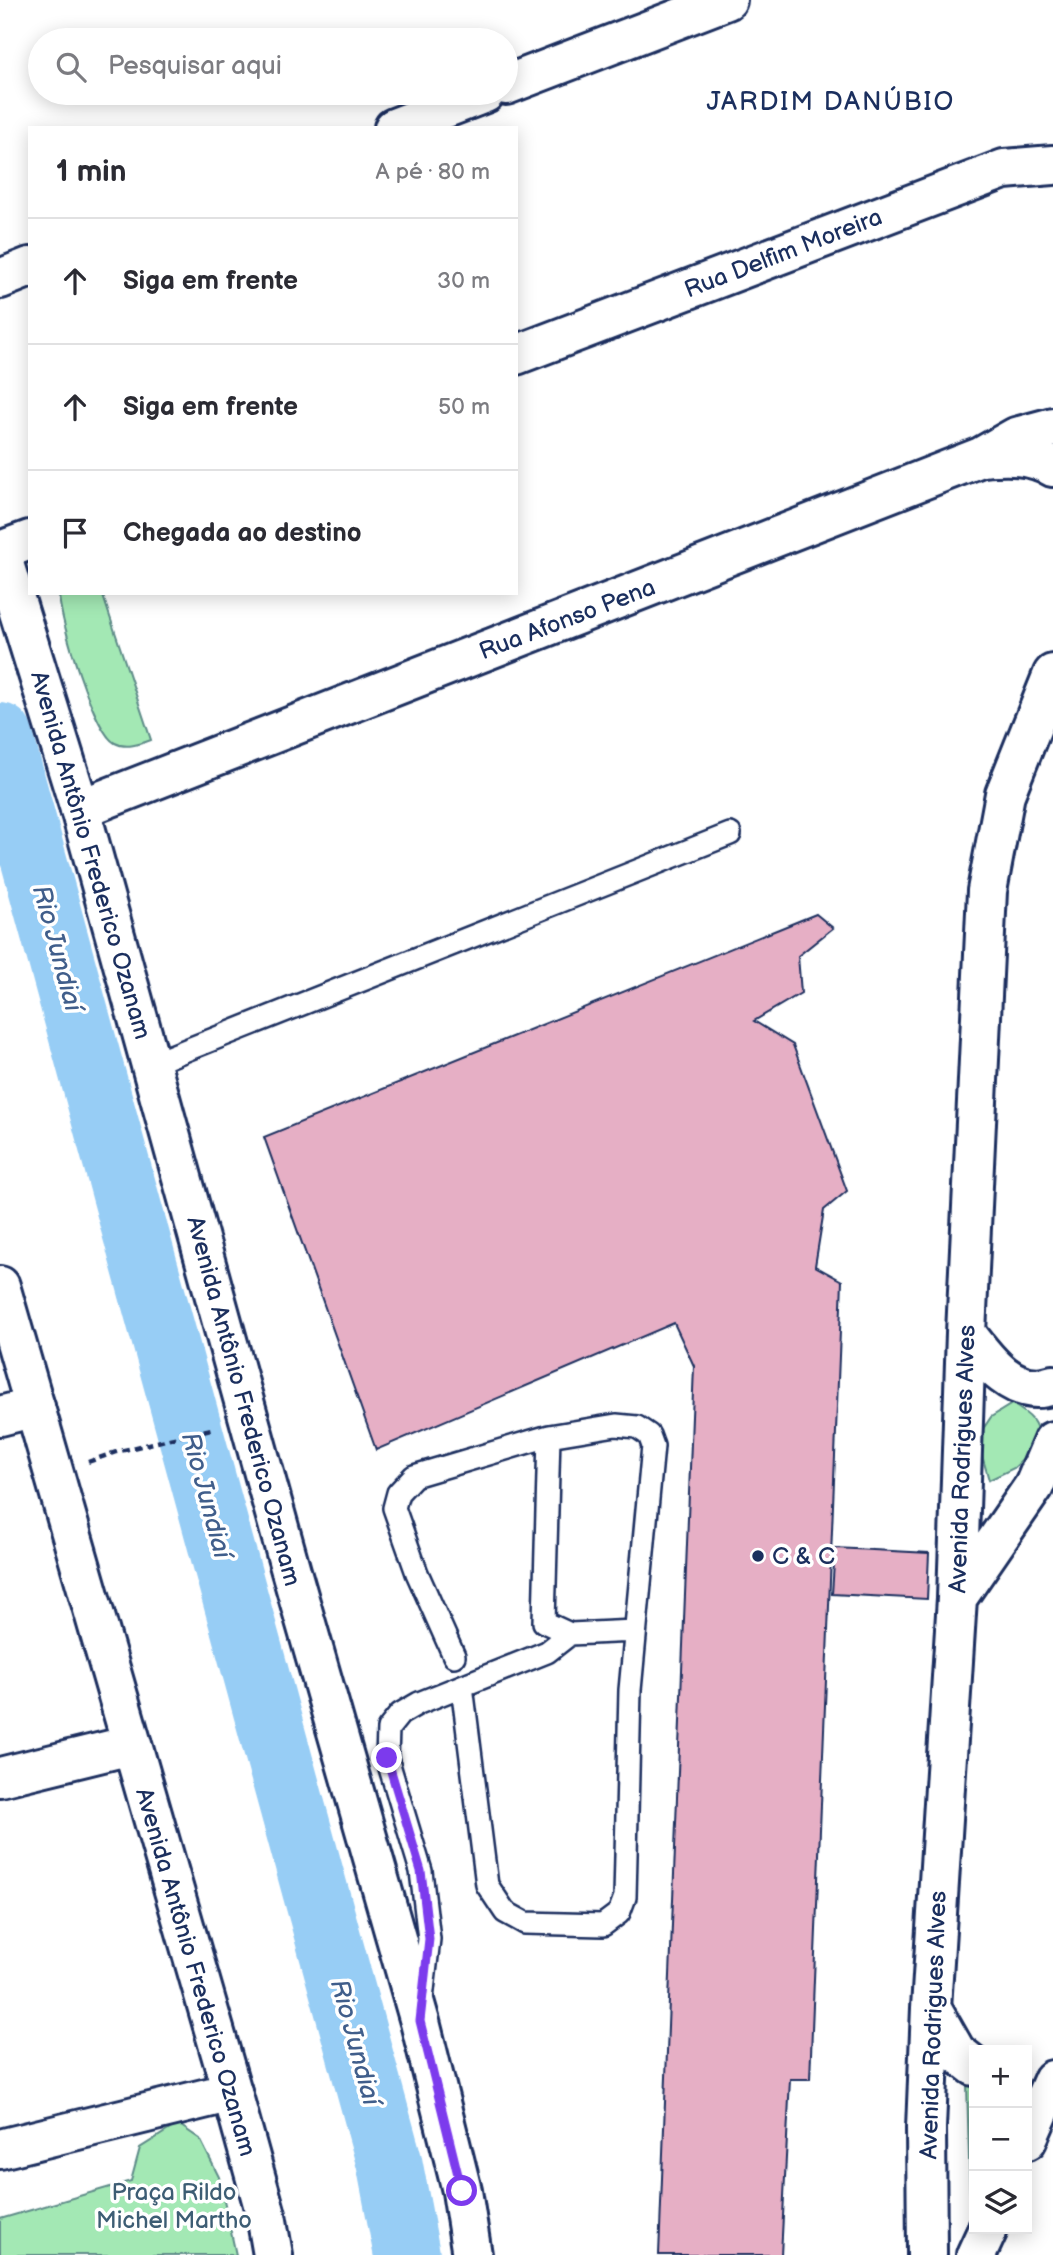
<!DOCTYPE html>
<html lang="pt">
<head>
<meta charset="utf-8">
<style>
  body { margin:0; font-family:"Balsamiq Sans",sans-serif; background:#f7f7f7; color:#2b2b33 }
  .controls { position:absolute; right:21px; bottom:21px; display:grid; overflow:hidden; border-radius:0px; box-shadow:0 4px 18px #0003 }
  .controls button { width:63px; height:63px; display:grid; place-items:center; padding:0; border:0; border-bottom:2px solid #e1e1e2; background:#fff; color:#2b2b33; font:35px sans-serif }
  .stop { position:absolute; width:21px; height:21px; margin:-16px; border:5px solid #7c3aed; border-radius:50%; background:#fff }
  .stop.end { background:#7c3aed; border-color:#fff; box-shadow:0 2px 7px #0008 }
  .list { margin:0; padding:0; list-style:none }
  h2 { display:flex; justify-content:space-between; align-items:center; height:91px; margin:0; padding:0 28px; font-size:30px }
  h2 small { font-size:23px; font-weight:400; color:#7c7c81 }
  .list li { display:grid; grid-template-columns:46px 1fr auto; gap:21px; align-items:center; box-sizing:border-box; height:126px; padding:0 28px; border-top:2px solid #e1e1e2 }
  .list b { display:block; font-size:26px; white-space:nowrap }
  .list em { font-size:23px; font-style:normal; color:#7c7c81 }
  .icon { flex:none; width:38px; height:38px; fill:none; stroke:currentColor; stroke-width:2; stroke-linecap:round; stroke-linejoin:round }
  .map { position:relative; flex:none; width:1053px; height:2255px; overflow:hidden }
  .search { position:absolute; background:#fff; box-shadow:0 4px 18px #0003; left:28px; top:28px; width:490px; height:77px; display:flex; align-items:center; gap:18px; box-sizing:border-box; padding:0 24px; border-radius:38px; color:#7c7c81; font-size:26px }
  .panel { position:absolute; background:#fff; box-shadow:0 4px 18px #0003; left:28px; top:126px; width:490px; height:469px; border-radius:0px }
  .map>svg:first-child { display:block }
  .green { fill:#a3e8b4; stroke:#5f8c89; stroke-width:2 }
  .lines { fill:none; stroke-linecap:round; stroke-linejoin:round }
  .river { stroke:#97cdf5; stroke-width:66 }
  .building { fill:#e6afc5; stroke:#1b2f5e; stroke-width:2 }
  .lane-casing { stroke:#1b2f5e; stroke-width:26 }
  .street-casing { stroke:#1b2f5e; stroke-width:44 }
  .primary-casing { stroke:#1b2f5e; stroke-width:44 }
  .path { stroke:#1b2f5e; stroke-width:4.5; stroke-dasharray:7 5; stroke-linecap:butt }
  .lane { stroke:#fff; stroke-width:21 }
  .street { stroke:#fff; stroke-width:38 }
  .primary { stroke:#fff; stroke-width:38 }
  .route { stroke:#7c3aed; stroke-width:9 }
  .poi-dot { fill:#1b2f5e; stroke:#fff; stroke-width:2.5 }
  .labels { text-anchor:middle; stroke-width:7; stroke-linejoin:round; paint-order:stroke }
  .street-label { font-size:24px; fill:#1b2f5e; stroke:#fff }
  .poi-label { font-size:24px; fill:#1b2f5e; stroke:#fff; text-anchor:start }
  .park-label { font-size:24px; fill:#3d5d74; stroke:#fff }
  .neighbourhood-label { font-size:26px; letter-spacing:2px; fill:#1b2f5e; stroke:#fff }
  .water-label { font-size:26px; font-style:italic; fill:#405e8b; stroke:#fff }
</style>
</head>
<body>
<div class="map">
<svg width="1053" height="2255" viewBox="0 0 1053 2255">
  <rect width="100%" height="100%" fill="#fff"/>
  <filter id="ink" filterUnits="userSpaceOnUse"><feTurbulence type="fractalNoise" baseFrequency=".0143" numOctaves="2"/><feDisplacementMap in="SourceGraphic" scale="14" xChannelSelector="R" yChannelSelector="G"/><feConvolveMatrix kernelMatrix="1 2 1 2 8 2 1 2 1" color-interpolation-filters="sRGB"/></filter>
  <g filter="url(#ink)">
    <path class="green" d="M59,593H102L151,740C140,744 126,749 115,743C94,732 59,619 59,593Z
      M1012,1404C1030,1415 1038,1421 1040,1443L1014,1468L989,1480L977,1438L991,1417Z
      M967,2083L974,2087V2227L971,2234Z
      M178,2124L200,2139L219,2177L236,2255H0V2219L131,2181L140,2148Z"/>
    <g class="lines">
      <path class="river" d="M0,736L389,2161L407,2255"/>
    </g>
    <path class="building" d="M816,914L833,928L798,956L801,993L754,1021L793,1045L847,1191L824,1210L815,1266L842,1281L810,2079H790L781,2255H659L694,1366L674,1323L376,1450L264,1137Z
      M835,1548L929,1553L927,1599L832,1594Z"/>
    <g class="lines">
      <defs>
        <path id="lane" d="M151,1064L730,834
          M549,1436L544,1622L570,1634L635,1631
          M454,1656L417,1573L394,1508L398,1493L414,1476L549,1436L616,1425L637,1427L649,1435L653,1446L630,1690L625,1897L619,1913L603,1925L525,1923L505,1912L487,1885L462,1686
          M422,1999L429,1939L421,1871L387,1758L388,1729L400,1714L419,1703L547,1652L570,1634"/>
        <path id="street" d="M506,85L727,0
          M394,128L485,93
          M0,279L30,267
          M516,355L1004,169L1053,165
          M983,457C1007,455 1032,454 1053,467
          M0,551L30,540
          M80,809L981,457L1016,437L1053,427
          M966,1333C986,1360 1014,1399 1053,1385
          M0,1416L35,1407
          M957,1598L1034,1486L1053,1441
          M0,1777L131,1745
          M931,2008L956,2052L974,2066
          M1027,2140L1053,2080
          M0,2149L232,2092
          M927,2255L926,2128L931,2008L957,1598L966,1333L987,891L1005,794L1053,674
          M976,2255L988,2229"/>
        <path id="primary" d="M0,551L80,809L291,1571L420,2022L462,2191L472,2255
          M0,1286L232,2092L266,2215L273,2255"/>
      </defs>
      <use href="#lane" class="lane-casing"/>
      <use href="#street" class="street-casing"/>
      <use href="#primary" class="primary-casing"/>
      <path class="path" d="M88,1462L116,1452L211,1429"/>
      <use href="#lane" class="lane"/>
      <use href="#street" class="street"/>
      <use href="#primary" class="primary"/>
    </g>
  </g>
  <g class="lines" filter="url(#ink)">
    <path class="route" d="M387,1758L421,1871L429,1939L420,2021L462,2191"/>
  </g>
  <circle class="poi-dot" cx="758" cy="1556" r="7"/>
  <g class="labels">
    <g class="street-label">
      <text transform="translate(783 253) rotate(-21)" y="8">Rua Delfim Moreira</text>
      <text transform="translate(567 619) rotate(-21)" y="8">Rua Afonso Pena</text>
      <text transform="translate(91 855) rotate(74)" y="8">Avenida Antônio Frederico Ozanam</text>
      <text transform="translate(244 1401) rotate(75)" y="8">Avenida Antônio Frederico Ozanam</text>
      <text transform="translate(962 1459) rotate(-88)" y="8">Avenida Rodrigues Alves</text>
      <text transform="translate(196 1972) rotate(74)" y="8">Avenida Antônio Frederico Ozanam</text>
      <text transform="translate(933 2025) rotate(-88)" y="8">Avenida Rodrigues Alves</text>
    </g>
    <g class="poi-label">
      <text x="772" y="1564">C &amp; C</text>
    </g>
    <g class="park-label">
      <text x="174" y="2200">Praça Rildo<tspan x="174" dy="28">Michel Martho</tspan></text>
    </g>
    <g class="neighbourhood-label">
      <text x="831" y="110">JARDIM DANÚBIO</text>
    </g>
    <g class="water-label">
      <text transform="translate(58 948) rotate(75)" y="9">Rio Jundiaí</text>
      <text transform="translate(207 1495) rotate(75)" y="9">Rio Jundiaí</text>
      <text transform="translate(356 2042) rotate(75)" y="9">Rio Jundiaí</text>
    </g>
  </g>
</svg>
<div class="controls">
<button>+</button>
<button>−</button>
<button><svg class="icon" aria-label="layers" viewBox="0 0 24 24"><path d="M12 4l9 5-9 5-9-5zM3 14l9 5 9-5"/></svg></button>
</div>
<div class="stop" style="left:462px;top:2191px"></div>
<div class="stop end" style="left:387px;top:1758px"></div>
<div class="search"><svg class="icon" aria-label="search" viewBox="0 0 24 24"><circle cx="10" cy="10" r="6"/><path d="M15 15l6 6"/></svg>Pesquisar aqui</div>
<section class="panel">
<h2>1 min<small>A pé · 80 m</small></h2>
<ul class="list">
<li><svg class="icon" aria-label="ahead" viewBox="0 0 24 24"><path d="M12 20V5M6 11l6-6 6 6"/></svg><div><b>Siga em frente</b></div><em>30 m</em></li>
<li><svg class="icon" aria-label="ahead" viewBox="0 0 24 24"><path d="M12 20V5M6 11l6-6 6 6"/></svg><div><b>Siga em frente</b></div><em>50 m</em></li>
<li><svg class="icon" aria-label="arrive" viewBox="0 0 24 24"><path d="M6 21V4h12l-3 4 3 4H6"/></svg><div><b>Chegada ao destino</b></div></li>
</ul>
</section>
</div>
</body>
</html>
